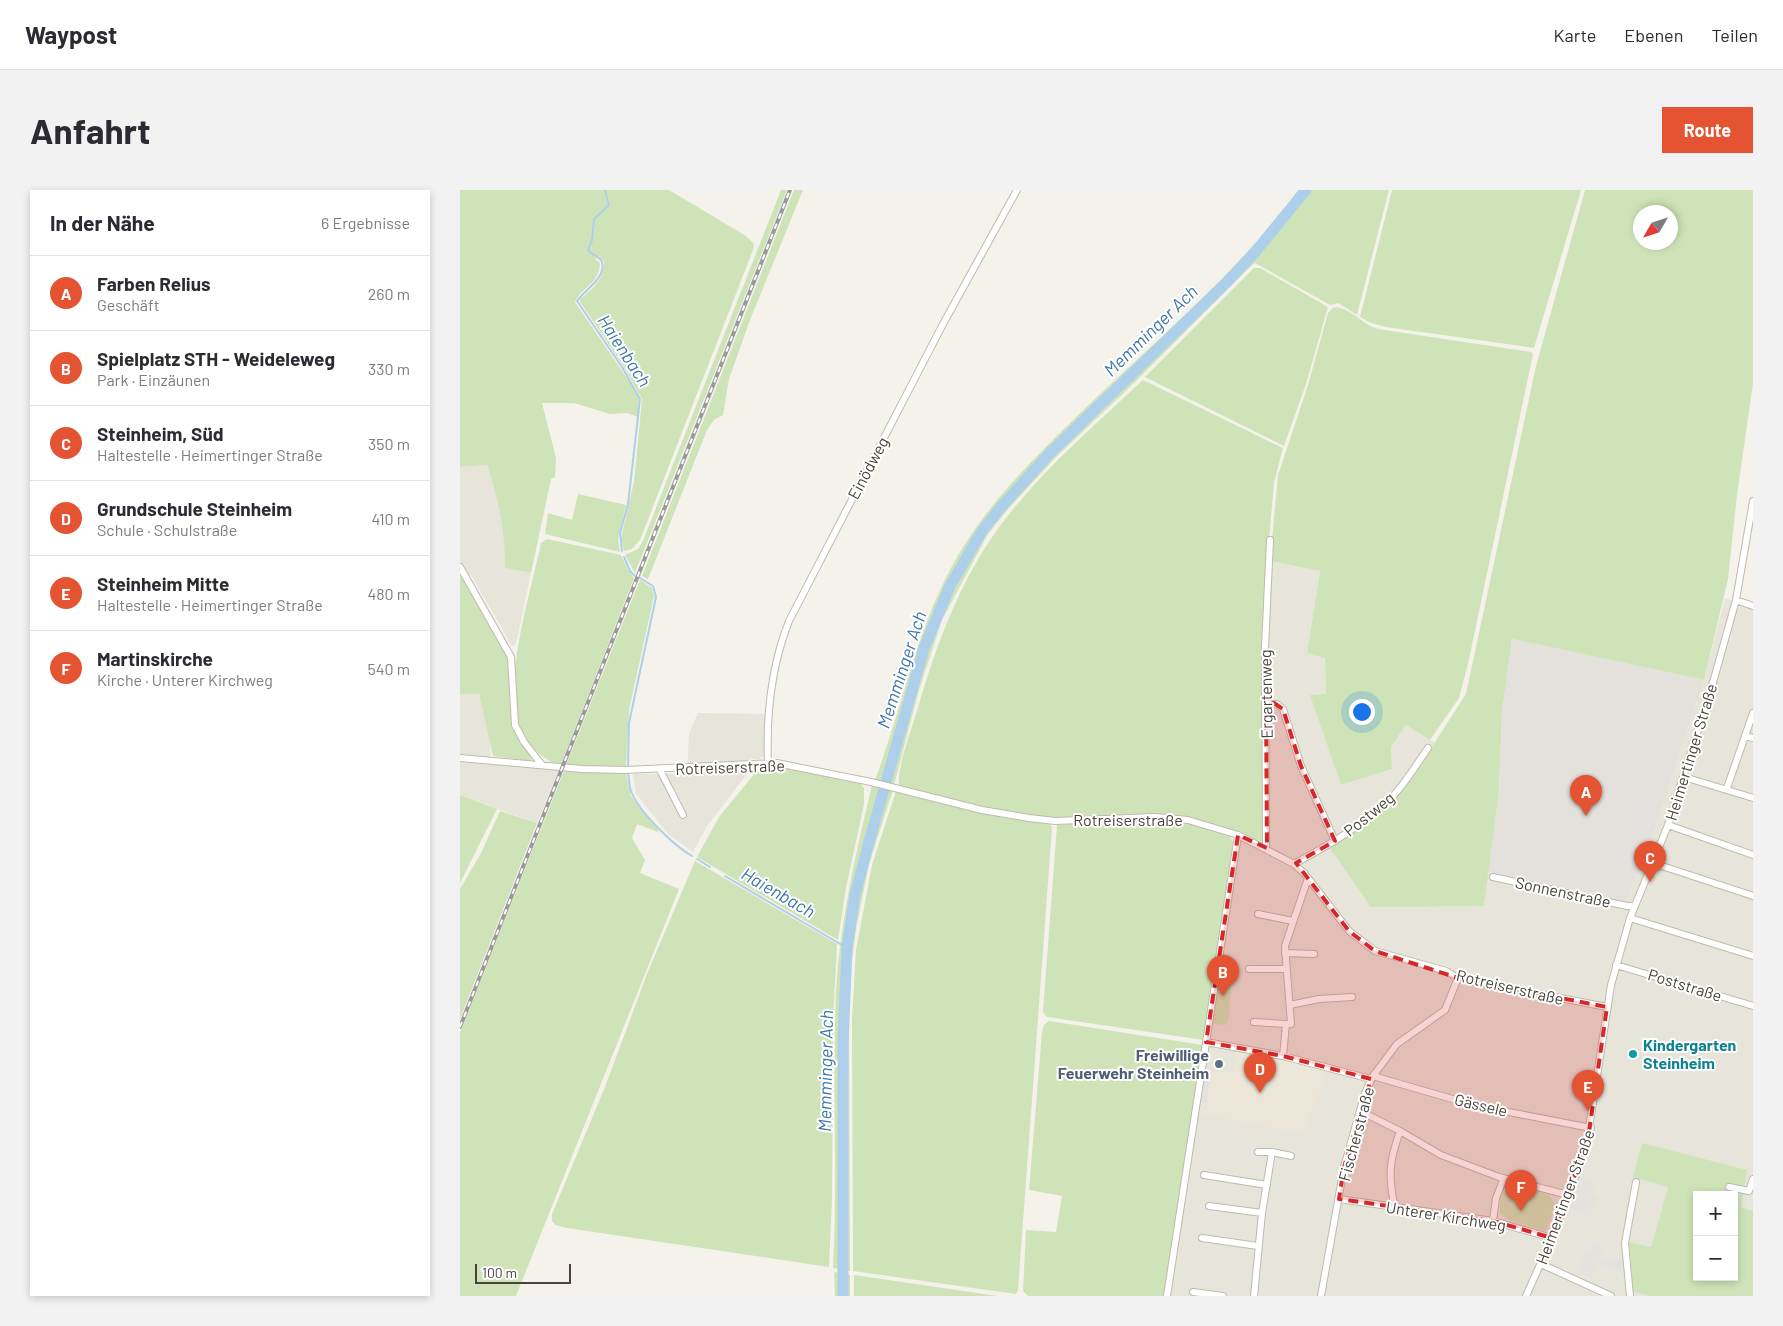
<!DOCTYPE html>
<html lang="de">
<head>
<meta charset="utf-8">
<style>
  body { margin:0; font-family:Barlow,sans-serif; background:#f2f2f3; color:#2b2b33 }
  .controls { position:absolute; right:15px; bottom:15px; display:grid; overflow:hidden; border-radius:0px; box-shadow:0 2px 8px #0003 }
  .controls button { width:45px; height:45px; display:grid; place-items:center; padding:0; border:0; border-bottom:1px solid #e1e1e2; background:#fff; color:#2b2b33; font:25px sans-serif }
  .compass { position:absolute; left:1173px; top:15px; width:45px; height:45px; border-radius:50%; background:#fff; box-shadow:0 2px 8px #0003; rotate:231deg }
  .scale { position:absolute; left:15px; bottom:12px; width:96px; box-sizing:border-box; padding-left:5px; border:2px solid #48433a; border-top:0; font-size:14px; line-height:18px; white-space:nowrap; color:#48433a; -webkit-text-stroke:4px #fff; paint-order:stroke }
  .you { position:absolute; left:901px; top:521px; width:18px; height:18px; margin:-12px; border:4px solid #fff; border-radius:50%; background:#1a73e8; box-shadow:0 0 0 8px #1a73e833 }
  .badge { display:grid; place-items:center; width:32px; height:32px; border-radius:50%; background:#e55432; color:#fff; font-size:16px; font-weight:700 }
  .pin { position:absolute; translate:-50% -41px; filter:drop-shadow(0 1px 2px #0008) }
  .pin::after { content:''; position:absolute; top:26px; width:18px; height:15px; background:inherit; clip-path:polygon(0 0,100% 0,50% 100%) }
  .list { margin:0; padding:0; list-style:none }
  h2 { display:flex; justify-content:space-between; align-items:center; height:65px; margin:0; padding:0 20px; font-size:21px }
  h2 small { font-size:16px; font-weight:400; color:#7c7c81 }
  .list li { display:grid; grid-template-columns:32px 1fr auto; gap:15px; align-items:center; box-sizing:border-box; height:75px; padding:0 20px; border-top:1px solid #e1e1e2 }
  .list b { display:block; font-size:19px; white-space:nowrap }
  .list p { margin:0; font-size:16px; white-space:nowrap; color:#7c7c81 }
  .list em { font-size:16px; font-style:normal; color:#7c7c81 }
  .map { position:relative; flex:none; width:1293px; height:1106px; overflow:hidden; border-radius:0px }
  header { display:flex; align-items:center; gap:30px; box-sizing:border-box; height:70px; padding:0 25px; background:#fff; border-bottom:1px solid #e1e1e2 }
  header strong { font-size:24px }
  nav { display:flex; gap:28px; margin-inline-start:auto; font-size:18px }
  .intro { display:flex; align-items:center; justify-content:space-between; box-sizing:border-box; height:120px; padding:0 30px }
  h1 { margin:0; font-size:35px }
  .button { padding:12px 22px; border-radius:0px; background:#e55432; color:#fff; font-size:18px; font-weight:700 }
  main { display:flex; gap:30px; padding:0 30px }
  aside { flex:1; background:#fff; border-radius:0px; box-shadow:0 2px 8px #0003 }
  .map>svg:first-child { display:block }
  .residential { fill:#e7e4da }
  .industrial { fill:#e4e1dc }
  .education { fill:#ebe6d7 }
  .green { fill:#cee4b8; fill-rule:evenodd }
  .parking { fill:#e3e2df }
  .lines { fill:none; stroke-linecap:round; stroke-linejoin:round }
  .stream { stroke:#aecfea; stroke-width:2 }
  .river { stroke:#aecfea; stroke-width:11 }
  .minor-casing { stroke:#bfbaae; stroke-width:8 }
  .minor { stroke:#fff; stroke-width:6 }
  .rail-casing { stroke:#999; stroke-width:4 }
  .rail { stroke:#fff; stroke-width:2; stroke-dasharray:5.5; stroke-linecap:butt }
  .marked { fill:#d62828; fill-opacity:0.2; stroke:#d62828; stroke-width:4; stroke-dasharray:10 6; stroke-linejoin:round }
  .culture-dot { fill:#0f9aa8; stroke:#fff; stroke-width:2 }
  .service-dot { fill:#5c6f8a; stroke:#fff; stroke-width:2 }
  .labels { text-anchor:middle; stroke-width:4; stroke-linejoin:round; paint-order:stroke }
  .street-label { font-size:16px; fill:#48433a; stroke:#fff }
  .culture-label { font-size:16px; font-weight:bold; fill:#0d838f; stroke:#fff; text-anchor:start }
  .service-label { font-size:16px; font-weight:bold; fill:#4e5e75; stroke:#fff; text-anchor:end }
  .water-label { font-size:18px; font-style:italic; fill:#3d77a9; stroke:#fff }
</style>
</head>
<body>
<header>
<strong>Waypost</strong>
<nav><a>Karte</a><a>Ebenen</a><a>Teilen</a></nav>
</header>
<div class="intro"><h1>Anfahrt</h1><a class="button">Route</a></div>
<main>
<aside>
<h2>In der Nähe<small>6 Ergebnisse</small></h2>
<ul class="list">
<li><span class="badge">A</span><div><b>Farben Relius</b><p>Geschäft</p></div><em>260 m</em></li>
<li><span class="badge">B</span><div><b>Spielplatz STH - Weideleweg</b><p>Park · Einzäunen</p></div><em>330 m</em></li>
<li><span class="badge">C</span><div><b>Steinheim, Süd</b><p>Haltestelle · Heimertinger Straße</p></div><em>350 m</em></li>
<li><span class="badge">D</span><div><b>Grundschule Steinheim</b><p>Schule · Schulstraße</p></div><em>410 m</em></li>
<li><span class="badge">E</span><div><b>Steinheim Mitte</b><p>Haltestelle · Heimertinger Straße</p></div><em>480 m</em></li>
<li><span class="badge">F</span><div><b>Martinskirche</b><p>Kirche · Unterer Kirchweg</p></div><em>540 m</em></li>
</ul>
</aside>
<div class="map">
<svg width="1293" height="1106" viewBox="0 0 1293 1106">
  <rect width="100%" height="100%" fill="#f4f2eb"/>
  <path class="residential" d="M27,275L38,309L45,344V378L71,383L57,449L54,456H52L11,385L0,389V277Z
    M810,371L860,381L847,463L865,468L866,504L851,505L881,595L932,579L931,557L946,535L975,553L943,598L1024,716L1028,682L1166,712L1192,648L1210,593L1244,490L1265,408L1293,418V1021L1274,1015V1005H1237L1208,997L1191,1057L1169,1052L1173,1102L1189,1106H709L779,638L809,649L806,457Z
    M0,504H19L30,550L31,573L99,580L77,633L0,605Z
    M238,523L305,524V565L299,569H290L288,583L247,636L233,662L209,645L176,604L173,584H227L229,544Z"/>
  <path class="industrial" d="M1052,449L1244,490L1192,648L1166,712L1028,682L1039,602L1042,522Z"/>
  <path class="education" d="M777,859L867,880L844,944L738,923L745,879L773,883Z"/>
  <path class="green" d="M0,0H209L286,46L294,54L293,60L180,350L172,359L164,361L161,348L174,292L182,209L164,177L120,112V109C132,100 145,88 144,72L139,66L135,69L140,73C140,94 120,98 115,112L175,200L179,209L178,227L167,223L150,224L114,213H82L96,268L95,289V287L91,289L71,383L45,378C45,340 39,311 27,275L0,277Z
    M321,0H327L175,383L165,365L178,359L183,351Z
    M334,0H343L290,130L269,189L263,225L254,230L247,240L188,389L182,386Z
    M838,0H929L897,125L878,113L870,115L795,73L788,79L670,197L596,267L549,318L528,344L482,430L459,500L434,595L415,590C446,508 459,422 509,348C538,304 576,266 614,229C690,155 775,87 838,0Z
    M932,0H1121L1074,158L926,137L911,133L900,127Z
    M1125,0H1293V193L1277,305L1268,389L1244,490L1052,449L1042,522L1039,602L1024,716L911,717L870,658L902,636L964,569L1006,504L1076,176ZM1180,22H1210V52H1180Z
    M794,78H800L868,117L846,194L824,256L685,187Z
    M874,117C890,117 903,135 918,139L1071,162L1073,164L1008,474L999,508L970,550L946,535L931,557L932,579L881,595L850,505L866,504L865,468L847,463L860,381L810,371L818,285L848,195L868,123Z
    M683,190L823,258L814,293L807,374L802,652L754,634L726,627L698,624L590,628L524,617L443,597L439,594C437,577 454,532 459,514C478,450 501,389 540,336C581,281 634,236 683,190Z
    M118,304L166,315L158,349L160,362L85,344L88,323L112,330Z
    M87,349L161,365L168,380L174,388L101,575C91,573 82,567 75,560C67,553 61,545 58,535C43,490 71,401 81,353Z
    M0,383C16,410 37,438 47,468C60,509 36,524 72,566L71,571L33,566L19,504H0Z
    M180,390L192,398L194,406L169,520L166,577L106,575Z
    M317,576L341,579L400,593L404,598V614L386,698L378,750L237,667L259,627L300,577Z
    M104,581L166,583L171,606L198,640V642L177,634L172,648L185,670L180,683L219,699L56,1106H0V843Z
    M412,595L433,600L409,674L396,739L391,778L389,836L390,1081L373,1078C378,985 372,893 376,801C380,731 396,662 412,595Z
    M436,601L537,626L590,633L592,638L558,1100L556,1104L393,1081L392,829L396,760L412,675Z
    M0,605L37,619L0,693Z
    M40,621L77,633L0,829V699L21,663Z
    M697,629L732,633L769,645L773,652L744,850L587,827L583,822L597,635Z
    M235,671L377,754L373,831L372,1009L369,1077L107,1038L95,1035L92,1031V1024L145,897L187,784Z
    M759,778L773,780L768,832L765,835L753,834Z
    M589,831L743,855L704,1106H568L563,1101L566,1040L596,1042L602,1006L569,1000L582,842L584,835Z
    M1182,953L1287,980L1281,1017L1293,1021V1106H1189L1173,1102L1169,1052L1191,1057L1208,997L1173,987ZM1237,1005H1274V1087H1237Z
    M1059,995L1090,1005L1095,1015L1086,1041L1049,1030L1040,1023C1039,1014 1040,1006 1046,999L1054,1000Z
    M374,1082L390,1085V1106H375Z
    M394,1085L538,1106H394Z"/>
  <path class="parking" d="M1164,592L1200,600L1191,641L1182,640L1178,652L1165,650L1167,638L1155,635Z
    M1156,656L1174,661L1165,708L1148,703Z
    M743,891L750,893L746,913L740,912Z
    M1123,988L1135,994L1131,1004L1138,1008L1130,1026L1110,1017Z
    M1133,1051L1144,1056L1132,1088L1117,1082L1125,1060L1129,1061Z
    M1142,1067L1165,1071L1167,1082L1139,1075Z"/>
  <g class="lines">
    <path class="stream" d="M145,0L149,15L134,29L132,50L128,60C131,65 140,66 142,72C147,88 122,102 117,111L162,177L180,209L168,314L160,343L162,361
      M164,367L170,381L175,386
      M168,577L169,533L196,407L193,396L180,388
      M168,582C169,588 169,596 171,601C179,622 213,655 232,666
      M237,669L250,677
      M265,686L387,758"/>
    <path class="river" d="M383,1106V852L387,758L395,705L409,652L464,458L490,396L522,341L541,317L591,262L767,92L796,61L846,0"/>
    <defs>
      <path id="minor" d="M0,377L51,467L55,535L64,552L82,575
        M1276,410L1293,416
        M806,514H817L823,519L841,576L875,651
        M1286,546L1293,548
        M0,568L122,579L165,580L317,573L411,592L522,620L569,628L595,631L695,627L728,630L778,645L834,674L845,684L889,741L915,761L986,781L998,788L1147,817
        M308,573C306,524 311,477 329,431L483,134L557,0
        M200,580L223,625
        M1224,587L1293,608
        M1267,598L1293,523
        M1208,635L1293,665
        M806,658L805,457L810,350
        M1193,673L1293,706
        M834,674C868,655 903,636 931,608C945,594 956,575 968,558
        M1033,687L1167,716H1174
        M798,724L833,731
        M1170,728L1293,766
        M825,763L854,764
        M1156,775L1293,816
        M789,779H825
        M830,815L859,809L892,807
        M794,832L826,834
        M746,852L823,866L911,889
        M823,866L826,834H831L825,756L848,688
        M913,886L1013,915L1131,938
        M900,921L940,941L981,965L1039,987L1108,1005
        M798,962H812L831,966
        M744,985L807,995
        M1269,997L1289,1001L1293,989
        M879,1009L1033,1031L1092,1048
        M749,1016L802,1023
        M935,1019C928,986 929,972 940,941
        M1033,1031L1036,1008L1044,988
        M742,1048L798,1056
        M1081,1074L1151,1106
        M733,1102L763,1106
        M707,1106L778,645
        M794,1106L802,1023L812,962
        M861,1106L884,977L905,903L913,886L937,854L985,820L998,788
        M1066,1106L1092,1048L1126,958L1151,795L1170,728L1208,635L1254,489L1276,410L1293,311
        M1170,1106L1165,1053L1176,992"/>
    </defs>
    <use href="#minor" class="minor-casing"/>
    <use href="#minor" class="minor"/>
    <defs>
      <path id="rail" d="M0,837L330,0"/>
    </defs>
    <use href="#rail" class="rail-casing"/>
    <use href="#rail" class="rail"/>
  </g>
  <path class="marked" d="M814,513L823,519L841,576L875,651L836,673L889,741L915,761L998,788L1147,817L1128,949L1092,1048L1033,1031L879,1009L884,977L911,889L823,866L746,852L778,645L807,658L806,514Z"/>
  <circle class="culture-dot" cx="1173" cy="864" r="5"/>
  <circle class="service-dot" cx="759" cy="874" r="5"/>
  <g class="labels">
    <g class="street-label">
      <text transform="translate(408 278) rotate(-62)" y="6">Einödweg</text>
      <text transform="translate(806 504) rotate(-91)" y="6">Ergartenweg</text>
      <text transform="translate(1231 562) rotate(-73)" y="6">Heimertinger Straße</text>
      <text transform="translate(270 577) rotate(-2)" y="6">Rotreiserstraße</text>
      <text transform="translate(909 624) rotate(-39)" y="6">Postweg</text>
      <text x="668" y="636">Rotreiserstraße</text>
      <text transform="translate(1103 702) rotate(12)" y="6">Sonnenstraße</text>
      <text transform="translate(1225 795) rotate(17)" y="6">Poststraße</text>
      <text transform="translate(1050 797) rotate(13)" y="6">Rotreiserstraße</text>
      <text transform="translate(1021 915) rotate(13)" y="6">Gässele</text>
      <text transform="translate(896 944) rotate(-75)" y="6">Fischerstraße</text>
      <text transform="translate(1105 1007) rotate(-70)" y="6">Heimertinger Straße</text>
      <text transform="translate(986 1026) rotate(9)" y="6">Unterer Kirchweg</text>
    </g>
    <g class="culture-label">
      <text x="1183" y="861">Kindergarten<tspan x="1183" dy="18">Steinheim</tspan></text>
    </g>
    <g class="service-label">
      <text x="749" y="871">Freiwillige<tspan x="749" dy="18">Feuerwehr Steinheim</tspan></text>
    </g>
    <g class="water-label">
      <text transform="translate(691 141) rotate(-44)" y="6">Memminger Ach</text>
      <text transform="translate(164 161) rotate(57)" y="6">Haienbach</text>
      <text transform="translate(442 480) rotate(-72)" y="6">Memminger Ach</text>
      <text transform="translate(318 703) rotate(30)" y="6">Haienbach</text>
      <text transform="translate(366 881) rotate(-89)" y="6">Memminger Ach</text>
    </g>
  </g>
</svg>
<div class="controls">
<button>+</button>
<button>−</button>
</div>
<svg class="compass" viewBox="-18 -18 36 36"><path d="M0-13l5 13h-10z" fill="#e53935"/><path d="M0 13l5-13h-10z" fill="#7c7c81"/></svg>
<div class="scale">100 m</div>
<div class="you"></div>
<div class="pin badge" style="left:1126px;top:626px">A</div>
<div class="pin badge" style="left:763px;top:806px">B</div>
<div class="pin badge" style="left:1190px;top:692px">C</div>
<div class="pin badge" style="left:800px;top:903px">D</div>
<div class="pin badge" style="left:1128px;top:921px">E</div>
<div class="pin badge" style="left:1061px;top:1021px">F</div>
</div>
</main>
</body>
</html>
